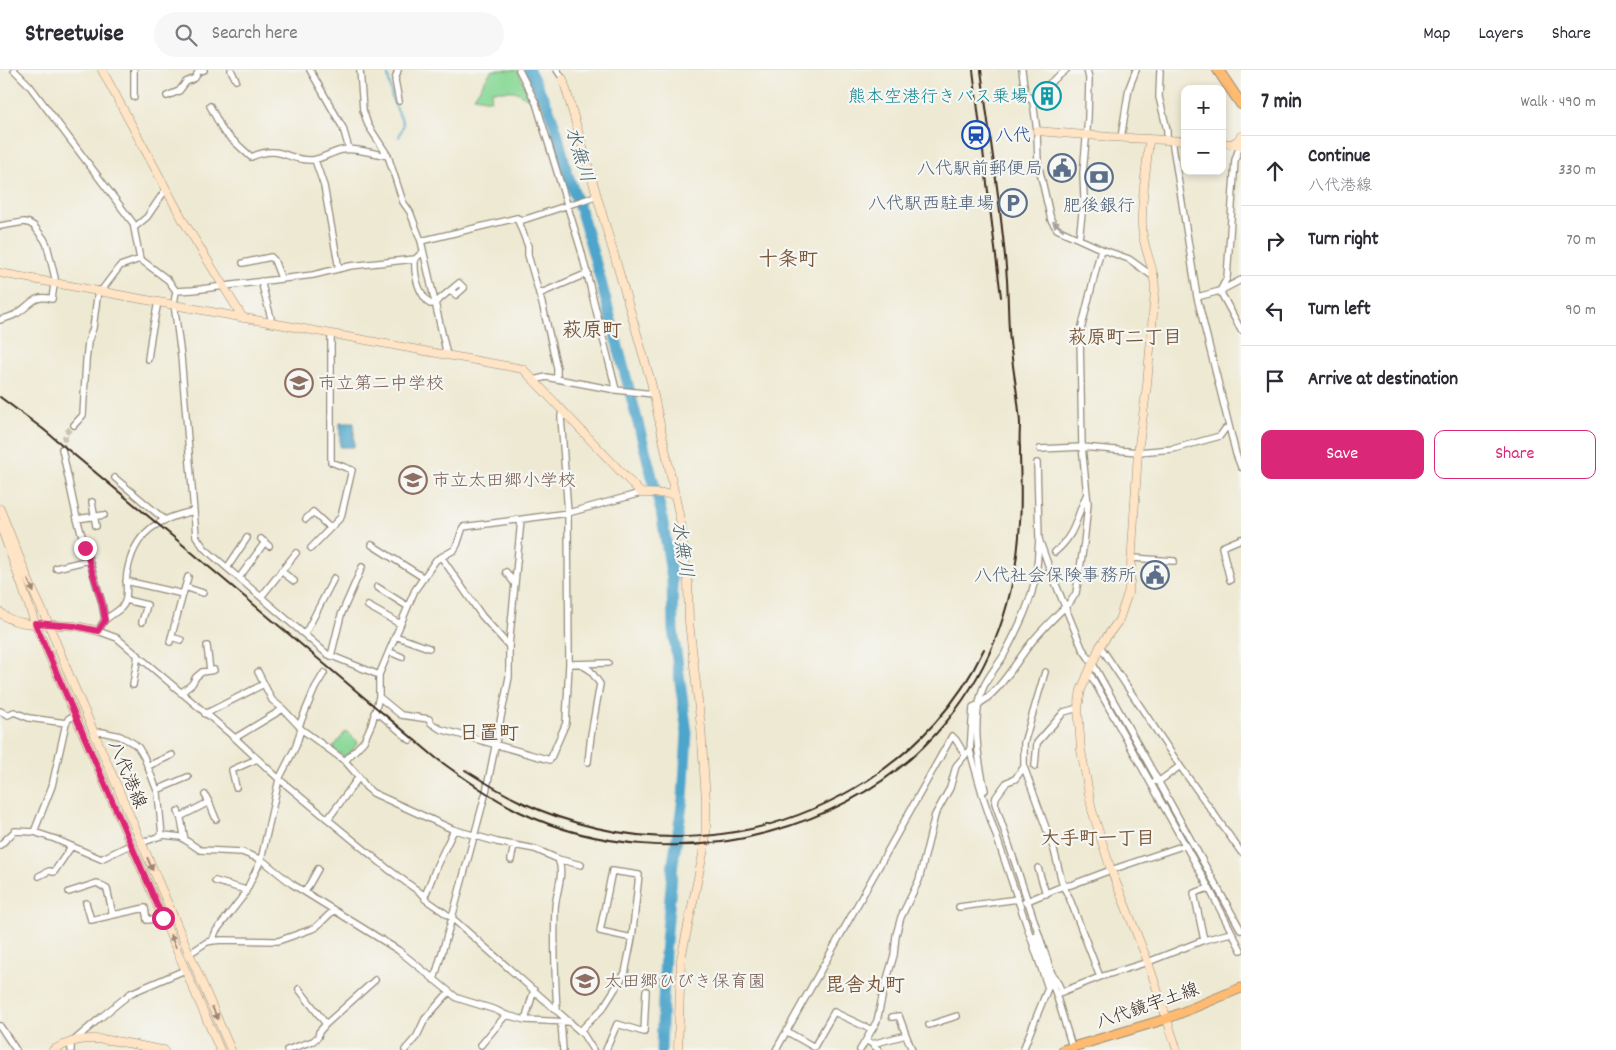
<!DOCTYPE html>
<html lang="en">
<head>
<meta charset="utf-8">
<style>
  body { margin:0; font-family:Dekko,"Klee One",sans-serif; background:#f7f7f7; color:#2b2b33 }
  .controls { position:absolute; right:15px; top:15px; display:grid; overflow:hidden; border-radius:10px; box-shadow:0 2px 8px #0003 }
  .controls button { width:45px; height:45px; display:grid; place-items:center; padding:0; border:0; border-bottom:1px solid #e1e1e2; background:#fff; color:#2b2b33; font:25px sans-serif }
  .stop { position:absolute; width:15px; height:15px; margin:-11px; border:4px solid #db2777; border-radius:50%; background:#fff }
  .stop.end { background:#db2777; border-color:#fff; box-shadow:0 1px 5px #0008 }
  .list { margin:0; padding:0; list-style:none }
  h2 { display:flex; justify-content:space-between; align-items:center; height:65px; margin:0; padding:0 20px; font-size:21px }
  h2 small { font-size:16px; font-weight:400; color:#7c7c81 }
  .list li { display:grid; grid-template-columns:32px 1fr auto; gap:15px; align-items:center; box-sizing:border-box; height:70px; padding:0 20px; border-top:1px solid #e1e1e2 }
  .list b { display:block; font-size:19px; white-space:nowrap }
  .list p { margin:0; font-size:16px; white-space:nowrap; color:#7c7c81 }
  .list em { font-size:16px; font-style:normal; color:#7c7c81 }
  .actions { display:flex; gap:10px; padding:15px 20px }
  .actions a { flex:1; padding:11px 0; border:1px solid #db2777; border-radius:10px; text-align:center; font-size:18px; color:#db2777 }
  .actions .main { background:#db2777; color:#fff }
  .icon { flex:none; width:28px; height:28px; fill:none; stroke:currentColor; stroke-width:2; stroke-linecap:round; stroke-linejoin:round }
  .map { position:relative; flex:none; width:1241px; height:980px; overflow:hidden }
  header { display:flex; align-items:center; gap:30px; box-sizing:border-box; height:70px; padding:0 25px; background:#fff; border-bottom:1px solid #e1e1e2 }
  header strong { font-size:24px }
  nav { display:flex; gap:28px; margin-inline-start:auto; font-size:18px }
  .search { width:350px; height:45px; background:#f7f7f7; display:flex; align-items:center; gap:12px; box-sizing:border-box; padding:0 18px; border-radius:28px; color:#7c7c81; font-size:19px }
  main { display:flex }
  aside { flex:1; background:#fff }
  .map>svg:first-child { display:block }
  .green { fill:#89d897; stroke:#62815a }
  .water { fill:#4ea5cb; stroke:#446874 }
  .lines { fill:none; stroke-linecap:round; stroke-linejoin:round }
  .stream { stroke:#4ea5cb; stroke-width:2 }
  .river { stroke:#4ea5cb; stroke-width:11 }
  .street-tunnel { stroke:#cac3ae; stroke-width:5.5; stroke-dasharray:5.5 3; stroke-linecap:butt }
  .street-casing { stroke:#948a78; stroke-width:8 }
  .secondary-casing { stroke:#948a78; stroke-width:9 }
  .primary-casing { stroke:#948a78; stroke-width:11 }
  .highway-casing { stroke:#948a78; stroke-width:12 }
  .street { stroke:#fff; stroke-width:5.5 }
  .secondary { stroke:#ffe4c6; stroke-width:8 }
  .primary { stroke:#febb71; stroke-width:9 }
  .highway { stroke:#febb71; stroke-width:10 }
  .rail { stroke:#3b2a1e; stroke-width:2 }
  .oneway { fill:#a79f9a }
  .oneway2 { fill:#9d8772 }
  .route { stroke:#db2777; stroke-width:6 }
  .labels { text-anchor:middle; stroke-width:4.5; stroke-linejoin:round; paint-order:stroke }
  .culture-label { font-size:18px; fill:#0d838f; stroke:#f6f6f2; text-anchor:end }
  .transit-label { font-size:18px; fill:#164399; stroke:#f6f6f2; text-anchor:start }
  .service-label { font-size:18px; fill:#4e5e75; stroke:#f6f6f2; text-anchor:end }
  .education-label { font-size:18px; fill:#785e54; stroke:#f6f6f2; text-anchor:start }
  .street-label { font-size:18px; fill:#3b2a1e; stroke:#f6f6f2 }
  .water-label { font-size:19px; font-style:italic; fill:#435b63; stroke:#f6f6f2 }
  .neighbourhood-label { font-size:19px; font-weight:bold; fill:#79573a; stroke:#f6f6f2 }
  .quarter-label { font-size:20px; font-weight:bold; fill:#79573a; stroke:#f6f6f2 }
</style>
</head>
<body>
<header>
<strong>Streetwise</strong>
<div class="search"><svg class="icon" aria-label="search" viewBox="0 0 24 24"><circle cx="10" cy="10" r="6"/><path d="M15 15l6 6"/></svg>Search here</div>
<nav><a>Map</a><a>Layers</a><a>Share</a></nav>
</header>
<main>
<div class="map">
<svg width="1241" height="980" viewBox="0 0 1241 980">
  <rect width="100%" height="100%" fill="#f6f6f2"/>
  <filter id="ink" filterUnits="userSpaceOnUse"><feTurbulence type="fractalNoise" baseFrequency=".02" numOctaves="2"/><feDisplacementMap in="SourceGraphic" scale="10" xChannelSelector="R" yChannelSelector="G"/><feConvolveMatrix kernelMatrix="1 2 1 2 8 2 1 2 1" color-interpolation-filters="sRGB"/></filter>
  <filter id="wash" filterUnits="userSpaceOnUse"><feTurbulence type="fractalNoise" baseFrequency=".0096" numOctaves="4" result="noise"/><feDisplacementMap in="SourceGraphic" scale="20" xChannelSelector="R" yChannelSelector="G"/><feGaussianBlur stdDeviation="1.12" result="paint"/><feColorMatrix in="noise" values="0 0 0 0 0 0 0 0 0 0 0 0 0 0 0 0 0 1.4 0 .05"/><feComposite in="paint" operator="in"/></filter>
  <g filter="url(#wash)">
    <rect width="100%" height="100%" fill="#eee9d2"/>
    <path class="green" d="M492,0H517L534,32L515,21H492L491,30L474,27Z
      M346,661L358,672L352,681L344,687L333,678Z"/>
    <path class="water" d="M340,353H354V377H340Z"/>
    <g class="lines">
      <path class="stream" d="M387,0L392,28L403,53V56L399,67"/>
      <path class="river" d="M529,0L548,37L557,62L567,102L582,145L599,204L661,441L672,509L673,560L687,663L683,729L673,793L665,883L661,980"/>
    </g>
  </g>
  <g filter="url(#ink)">
    <g class="lines">
      <path class="street-tunnel" d="M62,379L66,363L74,355"/>
      <defs>
        <path id="street" d="M14,0L29,15L133,153L140,189L168,210L176,221L193,220L313,205L350,196L415,189
          M134,0V27
          M231,0L236,10
          M310,0L343,58L349,79
          M360,0L363,40L368,55L388,86L403,132L410,142L421,171L447,285
          M398,0L395,10L399,31
          M519,0L536,33L581,180L616,320
          M557,0L563,9
          M1022,0L1025,23L1033,32L1037,61L1038,93L1051,150L1057,159L1101,179L1129,189L1151,205L1155,206
          M1160,0L1159,27L1167,60V70
          M167,26L179,21L186,12L195,8L198,2L204,0
          M1033,32L1045,17L1066,0
          M210,36L223,61L251,87C281,74 287,91 312,90C322,89 332,82 342,80C354,77 375,84 388,86
          M1121,68L1129,18L1136,0
          M1172,70L1197,227L1236,384L1241,397
          M315,90L324,116L339,199
          M517,148L528,176V185L543,237L557,298V308
          M0,156L24,152L29,153L34,156L44,169L47,175L55,208L52,229C32,224 31,236 16,244C11,247 5,248 0,250
          M135,157L147,147L166,119
          M1079,169L1084,127L1083,103L1088,48L1089,8L1087,0
          M421,171L517,148L523,150L596,126
          M423,182L415,189C414,206 418,222 430,234L435,233L459,213L464,218L456,225L451,220
          M243,193L271,187L274,190L281,208
          M261,211L271,248L269,253
          M101,221L120,196L140,189
          M176,221L174,234L181,286L196,466L204,478L327,584L379,605
          M1220,221L1227,208L1235,90L1240,75
          M1220,221L1241,260
          M539,224L588,203
          M1197,227L1220,221L1241,210
          M148,289L151,267L158,232
          M534,310L546,307L616,320L653,324
          M74,355L83,345L86,291L88,272L93,258L98,220
          M62,379L77,449L102,533L105,550
          M1040,379L1082,377L1138,382L1173,379L1220,366L1225,359L1229,357
          M1037,393L1039,469L1050,500L1082,578L1093,594L1241,860
          M115,408L165,450
          M92,432L96,456
          M194,441C156,449 134,463 127,503C125,513 129,525 124,534C120,542 110,544 104,551C102,554 100,558 98,561L117,568L235,668L279,709L388,799L425,826V829L452,848L583,964L593,980
          M77,449L104,445
          M306,449L313,442L330,458
          M261,469L269,476
          M372,475L424,508
          M311,478L341,447L352,400L331,392V265
          M1055,482C1076,464 1075,450 1086,426
          M442,488L482,546L509,576
          M1133,488L1174,491
          M56,498L89,490
          M227,498L247,468
          M281,501L294,511
          M506,502L515,514
          M239,508L265,472
          M1230,510L1222,477L1241,469
          M126,511L183,524L188,507
          M185,517L203,523
          M377,517L407,536
          M261,527L296,483
          M126,530L147,535L142,552
          M368,536L400,554
          M305,564L334,508
          M395,566L429,578
          M171,567L181,570
          M170,572L183,524
          M207,576L210,601
          M1100,576L1180,696L1241,782
          M390,582L402,587
          M331,586L341,545L362,497
          M569,594L608,593
          M580,594L590,600L600,614L591,665L588,692
          M1045,602L1024,673V697L1054,780L1063,816L1069,827L1100,907
          M1089,602L1209,818L1241,880
          M133,615L138,585
          M181,623L192,614L196,607L202,602L214,600
          M379,627L401,645L429,649L431,653L440,659L550,690L566,653L569,594L568,443L561,347L562,340
          M283,639L299,656
          M0,641L8,645L14,642L29,648L66,653
          M374,643L382,646L410,670
          M205,644L264,614
          M301,659L345,691
          M94,663L102,662L120,666L133,673L138,677L144,687L158,723L162,766
          M235,668L283,639L272,630L258,602
          M148,696L172,685
          M1035,696L1037,673L1064,642L1078,638
          M1024,697L1015,709L1007,712L996,727L995,733L1052,904L1055,907L1062,922
          M359,707L366,717L373,723L452,759L497,772L535,779L558,789C565,804 556,822 555,838C554,873 555,907 557,941
          M1155,711L1158,712L1180,696
          M236,717L232,700L257,689
          M157,720L188,707
          M985,720C978,689 972,653 982,621C986,608 997,597 1004,585C1017,560 1032,532 1036,503C1038,492 1038,480 1039,469
          M205,725L209,732
          M178,741L181,749L185,770
          M180,747L209,732L216,749
          M328,749L359,707L345,691L364,671L372,653L379,627V605L415,520L436,490L454,480L457,475L463,457L568,443L641,423
          M34,762L52,716L66,653L69,648L75,647
          M141,773L163,765L181,767L200,780L242,782L262,790L292,814L398,880L457,928L496,940L506,945L525,950L570,952
          M0,775L15,761L34,762L55,769L101,789L130,775
          M558,789L581,795
          M511,790L514,775
          M1038,798L1046,824
          M39,806L49,801L54,802L71,777
          M215,811L246,820
          M69,822L97,813L107,819L113,845L145,838L147,850L163,848
          M305,822L318,799
          M425,826L437,795L454,760
          M1025,832L1063,816L1071,815L1111,800L1185,775
          M86,833L91,850L113,845
          M959,837L1018,829
          M1034,866L1056,924L1073,980
          M1204,870L1194,823L1209,818
          M212,871L216,861L244,825L261,790L279,709L296,676L301,659L299,656L315,618L324,603
          M189,884L207,872L212,871L222,870L278,871L315,858L334,840
          M434,910L452,848L486,722L509,607V576L521,450
          M299,919L326,954
          M1059,923L1100,907L1148,892L1204,870L1231,863
          M525,950L534,920
          M561,952L563,980
          M929,955L957,946
          M0,956L16,980
          M580,961L603,938L625,903L632,868L639,805L612,801L600,861L632,868
          M786,961L814,977L834,942L872,960
          M906,965L912,980
          M866,970L872,974L906,965L899,946L892,947
          M872,974L879,980
          M481,975L506,945
          M71,980V973L100,948L131,923L185,900
          M287,980L313,971L318,967L319,962L326,954L375,910
          M405,980L417,966L425,949L449,922
          M606,980L617,954L644,962L646,921
          M776,980L952,666L956,670L965,685
          M860,980L877,951L883,923L894,885L896,865L901,847L919,810L935,745L950,718L956,696L967,683
          M1023,980L1048,918L984,730L970,681L973,637C997,627 1015,593 1031,573C1043,558 1058,544 1071,531L1076,523L1084,473L1088,434L1082,377L1080,264L1101,179"/>
        <path id="secondary" d="M102,0L184,152L243,248
          M563,9L651,312L681,454L688,513L689,552L701,657L706,730V764L703,784L681,889L678,980
          M1037,61L1110,67L1185,71
          M1149,69C1147,98 1141,127 1142,155C1142,179 1155,195 1155,220L1147,315L1138,382L1130,512L1128,523L1119,550L1100,576L1081,620L1078,638L1081,680L1092,740L1111,800L1148,892L1177,980
          M1222,73L1241,75
          M1232,74L1238,70L1241,66
          M0,203L523,299L641,423L675,424
          M0,439L30,514L49,555L70,607L231,980
          M0,454L35,553L220,980
          M0,542C15,559 54,553 75,556C83,557 91,559 98,561
          M53,980C61,976 70,972 79,970C107,966 137,976 164,980"/>
        <path id="primary" d="M1063,980L1166,949L1241,918"/>
        <path id="highway" d="M1218,0L1241,34"/>
      </defs>
      <use href="#street" class="street-casing"/>
      <use href="#secondary" class="secondary-casing"/>
      <use href="#primary" class="primary-casing"/>
      <use href="#highway" class="highway-casing"/>
      <use href="#street" class="street"/>
      <use href="#secondary" class="secondary"/>
      <use href="#primary" class="primary"/>
      <use href="#highway" class="highway"/>
      <path class="rail" d="M973,0L1001,227
        M0,327L43,359L177,470L436,688C463,708 490,727 520,742C596,778 689,785 769,762C919,721 1012,608 1020,452C1022,427 1020,402 1020,377C1019,369 1020,361 1020,353C1018,322 1011,291 1009,260C1008,243 1008,227 1007,210C1002,140 990,70 981,0
        M465,700C484,712 502,723 521,732C636,785 761,778 868,710C917,678 959,633 984,579"/>
    </g>
    <defs><path id="oneway-solid" d="M-6-.8H1V-3.2L6.5 0L1 3.2V.8H-6Z" transform="scale(1.25)"/></defs>
    <use class="oneway" href="#oneway-solid" transform="translate(1058 156) rotate(-140)"/>
    <g class="oneway2">
      <use href="#oneway-solid" transform="translate(31 516) rotate(66)"/>
      <use href="#oneway-solid" transform="translate(150 794) rotate(67)"/>
      <use href="#oneway-solid" transform="translate(173 871) rotate(-114)"/>
      <use href="#oneway-solid" transform="translate(215 943) rotate(66)"/>
    </g>
  </g>
  <g class="lines" filter="url(#ink)">
    <path class="route" d="M85,478L102,533L105,550L98,561L75,556L35,553L163,848"/>
  </g>
  <defs>
    <symbol id="building-ring" viewBox="-11 -11 22 22"><circle r="9.5" fill="#f6f6f2" stroke="#0f9aa8" stroke-width="1.5"/><path d="M-4-6H4V6H1V3H-1V6H-4ZM-2.5-4.3h1.7v1.8h-1.7ZM.8-4.3h1.7v1.8H.8ZM-2.5-1h1.7V.8h-1.7ZM.8-1h1.7V.8H.8Z" fill="#0f9aa8"/></symbol>
    <symbol id="station-ring" viewBox="-11 -11 22 22"><circle r="9.5" fill="#f6f6f2" stroke="#1a4fb4" stroke-width="1.5"/><path d="M-3-6H3Q5-6 5-4V2Q5 4 3 4L4.5 6H3L1.5 4h-3L-3 6H-4.5L-3 4Q-5 4-5 2V-4Q-5-6-3-6ZM-3.5-4v3h7v-3ZM-3.5 1v1.5H-2V1ZM2 1v1.5H3.5V1Z" fill="#1a4fb4"/></symbol>
    <symbol id="civic-ring" viewBox="-11 -11 22 22"><circle r="9.5" fill="#f6f6f2" stroke="#5c6f8a" stroke-width="1.5"/><path d="M-.6-6.5H3V-4.5H.6V-3L4-1V1h2V6H-6V1h2V-1L-.6-3ZM-1.2 2.5V6h2.4V2.5Z" fill="#5c6f8a"/></symbol>
    <symbol id="bank-ring" viewBox="-11 -11 22 22"><circle r="9.5" fill="#f6f6f2" stroke="#5c6f8a" stroke-width="1.5"/><path d="M-6-4H6V4H-6ZM0-2.3a2.3 2.3 0 1 0 0 4.6a2.3 2.3 0 1 0 0-4.6Z" fill="#5c6f8a"/></symbol>
    <symbol id="parking-ring" viewBox="-11 -11 22 22"><circle r="9.5" fill="#f6f6f2" stroke="#5c6f8a" stroke-width="1.5"/><path d="M-3.5-5.5H1a3.5 3.5 0 0 1 0 7H-1V5.5H-3.5ZM-1-3.4V-.6H.8a1.4 1.4 0 0 0 0-2.8Z" fill="#5c6f8a"/></symbol>
    <symbol id="school-ring" viewBox="-11 -11 22 22"><circle r="9.5" fill="#f6f6f2" stroke="#8d6e63" stroke-width="1.5"/><path d="M0-5L7-2L0 1L-7-2ZM-4 1L0 2.5L4 1V4Q0 6-4 4Z" fill="#8d6e63"/></symbol>
  </defs>
  <g fill-rule="evenodd">
    <use href="#building-ring" x="1031" y="10" width="32" height="32"/>
    <use href="#station-ring" x="960" y="49" width="32" height="32"/>
    <use href="#civic-ring" x="1046" y="82" width="32" height="32"/>
    <use href="#bank-ring" x="1083" y="91" width="32" height="32"/>
    <use href="#parking-ring" x="997" y="117" width="32" height="32"/>
    <use href="#school-ring" x="283" y="297" width="32" height="32"/>
    <use href="#school-ring" x="397" y="394" width="32" height="32"/>
    <use href="#civic-ring" x="1139" y="489" width="32" height="32"/>
    <use href="#school-ring" x="569" y="895" width="32" height="32"/>
  </g>
  <g class="labels">
    <g class="culture-label">
      <text x="1028" y="32">熊本空港行きバス乗場</text>
    </g>
    <g class="transit-label">
      <text x="995" y="71">八代</text>
    </g>
    <g class="service-label">
      <text x="1043" y="104">八代駅前郵便局</text>
      <text x="994" y="139">八代駅西駐車場</text>
      <text x="1099" y="141" text-anchor="middle">肥後銀行</text>
      <text x="1136" y="511">八代社会保険事務所</text>
    </g>
    <g class="education-label">
      <text x="318" y="319">市立第二中学校</text>
      <text x="432" y="416">市立太田郷小学校</text>
      <text x="604" y="917">太田郷ひびき保育園</text>
    </g>
    <g class="street-label">
      <text transform="translate(128 704) rotate(67)" y="6">八代港線</text>
      <text transform="translate(1147 935) rotate(-19)" y="6">八代鏡宇土線</text>
    </g>
    <g class="water-label">
      <text transform="translate(581 84) rotate(73)" y="7">水無川</text>
      <text transform="translate(684 479) rotate(82)" y="7">水無川</text>
    </g>
    <g class="neighbourhood-label">
      <text x="1125" y="273">萩原町二丁目</text>
      <text x="1098" y="774">大手町一丁目</text>
    </g>
    <g class="quarter-label">
      <text x="788" y="195">十条町</text>
      <text x="592" y="266">萩原町</text>
      <text x="489" y="669">日置町</text>
      <text x="865" y="921">毘舎丸町</text>
    </g>
  </g>
</svg>
<div class="controls">
<button>+</button>
<button>−</button>
</div>
<div class="stop" style="left:163px;top:848px"></div>
<div class="stop end" style="left:85px;top:478px"></div>
</div>
<aside>
<h2>7 min<small>Walk · 490 m</small></h2>
<ul class="list">
<li><svg class="icon" aria-label="ahead" viewBox="0 0 24 24"><path d="M12 20V5M6 11l6-6 6 6"/></svg><div><b>Continue</b><p>八代港線</p></div><em>330 m</em></li>
<li><svg class="icon" aria-label="right" viewBox="0 0 24 24"><path d="M7 20v-9h11M14 6l5 5-5 5"/></svg><div><b>Turn right</b></div><em>70 m</em></li>
<li><svg class="icon" aria-label="left" viewBox="0 0 24 24"><path d="M17 20v-9H6M10 6l-5 5 5 5"/></svg><div><b>Turn left</b></div><em>90 m</em></li>
<li><svg class="icon" aria-label="arrive" viewBox="0 0 24 24"><path d="M6 21V4h12l-3 4 3 4H6"/></svg><div><b>Arrive at destination</b></div></li>
</ul>
<div class="actions"><a class="main">Save</a><a>Share</a></div>
</aside>
</main>
</body>
</html>
